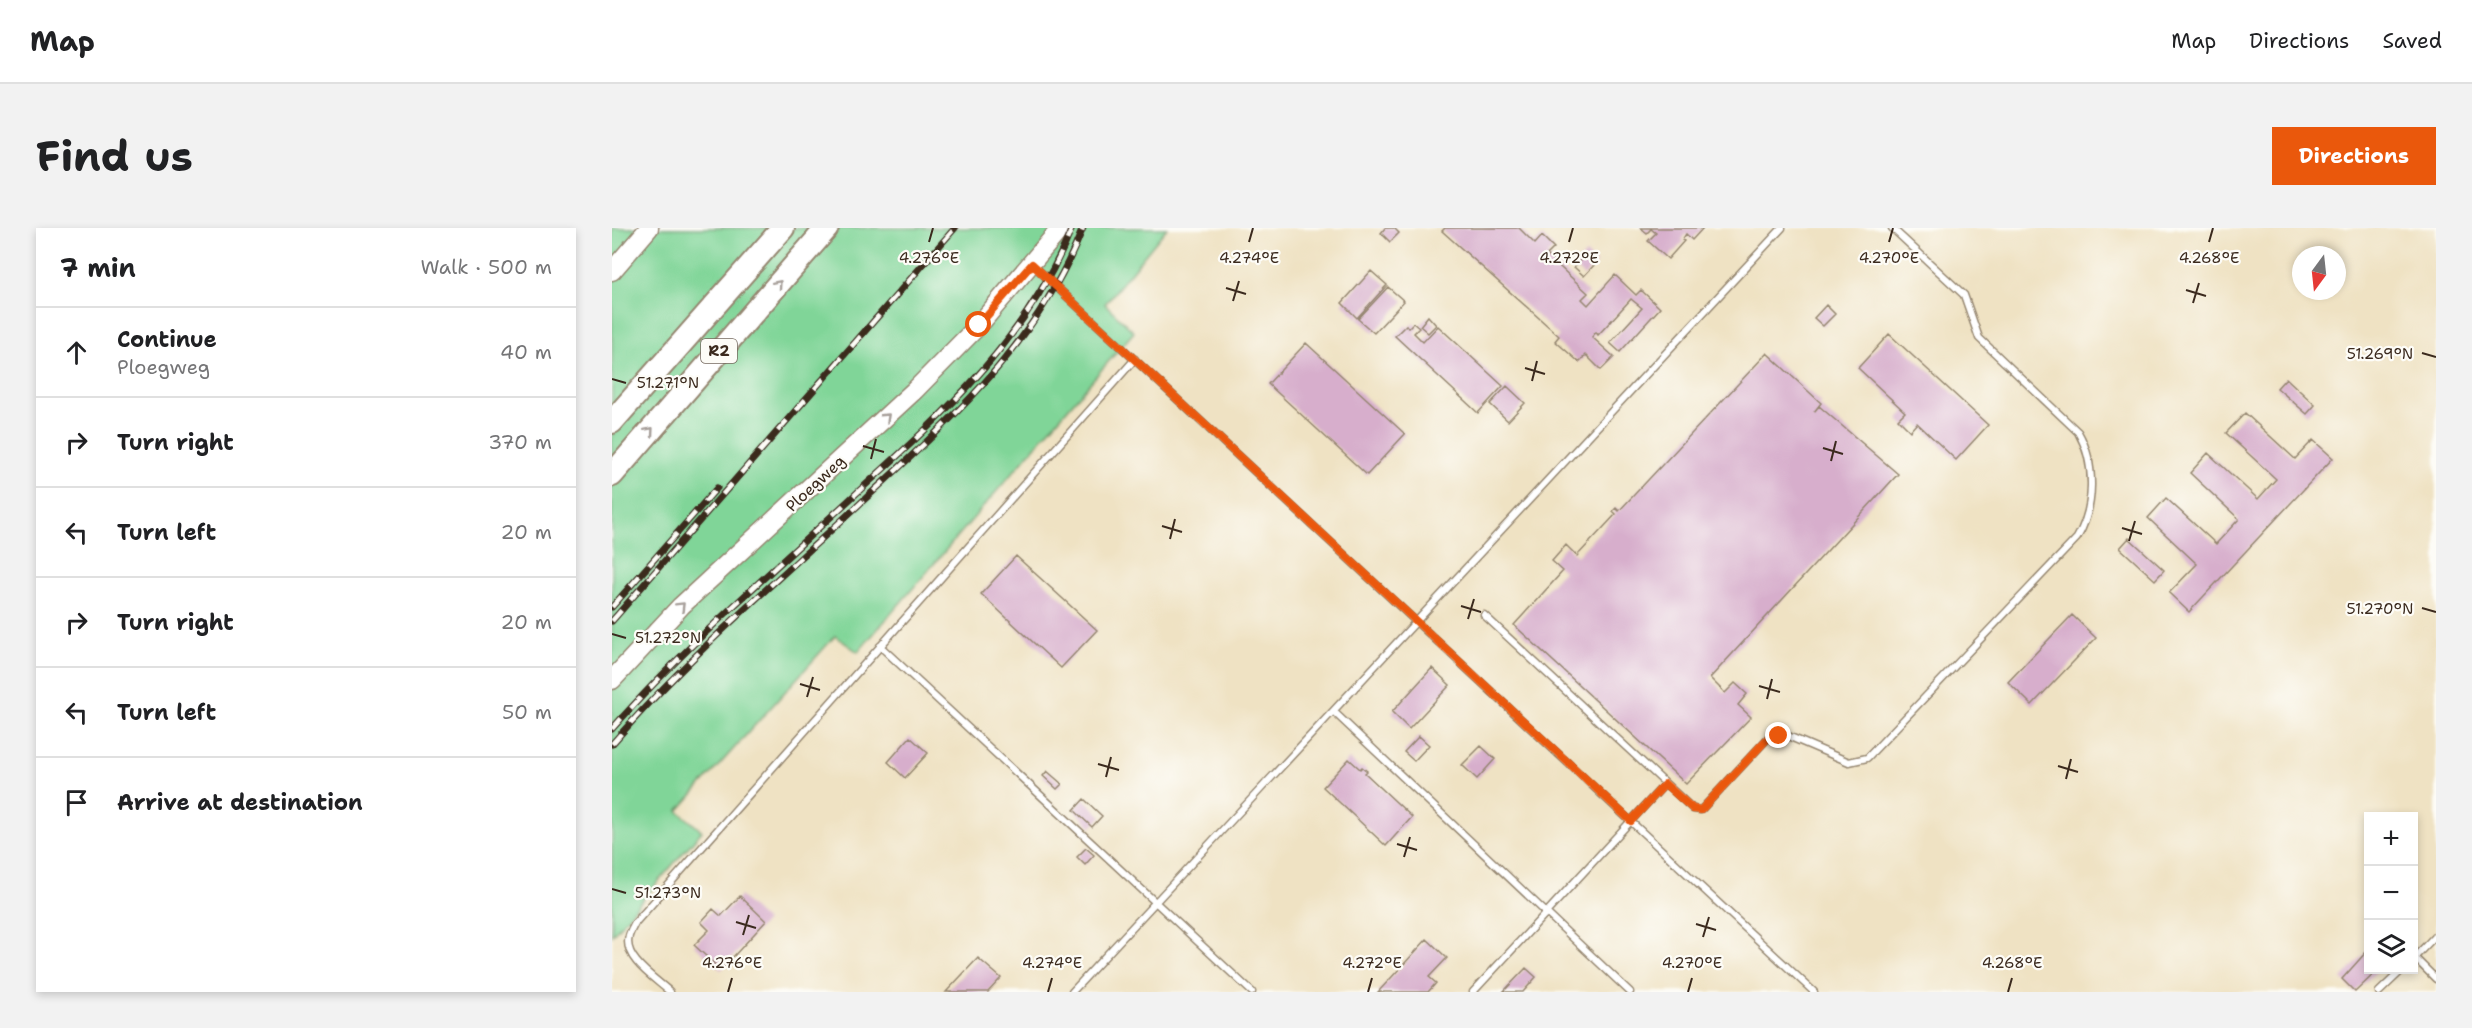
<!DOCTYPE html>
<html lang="en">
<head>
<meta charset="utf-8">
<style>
  body { margin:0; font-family:"Shantell Sans",sans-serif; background:#f2f2f2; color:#202124 }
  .controls { position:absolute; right:18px; bottom:18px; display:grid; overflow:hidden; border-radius:0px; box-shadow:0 3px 9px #0003 }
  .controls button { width:54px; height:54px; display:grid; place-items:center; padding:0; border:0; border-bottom:2px solid #e0e0e0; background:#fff; color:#202124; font:30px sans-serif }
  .compass { position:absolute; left:1680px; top:18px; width:54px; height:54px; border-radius:50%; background:#fff; box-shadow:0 3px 9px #0003; rotate:195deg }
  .stop { position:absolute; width:18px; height:18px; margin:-14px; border:4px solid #ea580c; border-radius:50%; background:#fff }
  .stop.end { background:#ea580c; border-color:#fff; box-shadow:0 2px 6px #0008 }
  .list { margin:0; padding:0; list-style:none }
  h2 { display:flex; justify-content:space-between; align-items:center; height:78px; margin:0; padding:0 24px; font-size:26px }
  h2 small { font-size:20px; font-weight:400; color:#757577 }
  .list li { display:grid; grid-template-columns:39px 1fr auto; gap:18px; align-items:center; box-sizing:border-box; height:90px; padding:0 24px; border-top:2px solid #e0e0e0 }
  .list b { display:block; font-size:22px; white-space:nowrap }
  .list p { margin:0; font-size:20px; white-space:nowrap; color:#757577 }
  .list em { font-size:20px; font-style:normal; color:#757577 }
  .icon { flex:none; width:33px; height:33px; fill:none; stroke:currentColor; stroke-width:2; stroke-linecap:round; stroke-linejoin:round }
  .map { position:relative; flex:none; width:1824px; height:764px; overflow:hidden; border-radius:0px }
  header { display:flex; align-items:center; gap:36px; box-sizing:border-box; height:84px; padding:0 30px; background:#fff; border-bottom:2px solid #e0e0e0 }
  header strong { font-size:28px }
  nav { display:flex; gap:33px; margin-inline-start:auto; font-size:21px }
  .intro { display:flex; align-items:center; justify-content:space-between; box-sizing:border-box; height:144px; padding:0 36px }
  h1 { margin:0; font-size:42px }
  .button { padding:15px 27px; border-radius:0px; background:#ea580c; color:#fff; font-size:21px; font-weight:700 }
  main { display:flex; gap:36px; padding:0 36px }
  aside { flex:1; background:#fff; border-radius:0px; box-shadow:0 3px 9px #0003 }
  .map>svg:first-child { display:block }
  .green { fill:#80d598; stroke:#5e805b; stroke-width:1.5 }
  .building { fill:#d7aecc }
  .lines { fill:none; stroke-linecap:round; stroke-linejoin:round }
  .lane-casing { stroke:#958670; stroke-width:9 }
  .secondary-casing { stroke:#958670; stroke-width:21 }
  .highway-casing { stroke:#958670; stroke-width:26 }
  .lane { stroke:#fff; stroke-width:6 }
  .secondary { stroke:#fff; stroke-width:18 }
  .highway { stroke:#fff; stroke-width:22 }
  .rail-casing { stroke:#3b2a1e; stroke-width:7 }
  .rail { stroke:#fdfcf7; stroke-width:4.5; stroke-dasharray:14; stroke-linecap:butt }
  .oneway { stroke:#a79f9a }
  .route { stroke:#ea580c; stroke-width:8 }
  .ticks { fill:none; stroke:#3b2a1e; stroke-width:2 }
  .labels { text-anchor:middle; stroke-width:4.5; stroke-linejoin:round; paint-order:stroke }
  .shield { fill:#fdfcf7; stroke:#75695f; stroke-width:1.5 }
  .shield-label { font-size:15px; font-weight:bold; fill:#3b2a1e }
  .street-label { font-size:16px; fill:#3b2a1e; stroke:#fdfcf7 }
  .ticks-label { font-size:15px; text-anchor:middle; fill:#3b2a1e; stroke:#fdfcf7; stroke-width:4.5; stroke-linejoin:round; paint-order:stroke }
</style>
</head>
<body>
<header>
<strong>Map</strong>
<nav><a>Map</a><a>Directions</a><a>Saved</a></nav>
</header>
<div class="intro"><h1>Find us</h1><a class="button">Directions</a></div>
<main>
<aside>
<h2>7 min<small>Walk · 500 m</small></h2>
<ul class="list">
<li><svg class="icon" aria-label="ahead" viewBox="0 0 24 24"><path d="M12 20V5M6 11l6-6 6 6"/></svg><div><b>Continue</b><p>Ploegweg</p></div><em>40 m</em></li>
<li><svg class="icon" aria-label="right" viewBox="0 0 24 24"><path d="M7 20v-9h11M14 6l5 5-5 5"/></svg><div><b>Turn right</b></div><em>370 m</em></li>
<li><svg class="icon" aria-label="left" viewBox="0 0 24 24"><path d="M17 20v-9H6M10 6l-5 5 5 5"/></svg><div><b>Turn left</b></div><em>20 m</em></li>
<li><svg class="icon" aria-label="right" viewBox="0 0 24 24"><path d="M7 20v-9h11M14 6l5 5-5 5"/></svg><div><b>Turn right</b></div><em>20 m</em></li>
<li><svg class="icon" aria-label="left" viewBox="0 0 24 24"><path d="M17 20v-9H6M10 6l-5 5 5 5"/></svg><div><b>Turn left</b></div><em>50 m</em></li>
<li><svg class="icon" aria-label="arrive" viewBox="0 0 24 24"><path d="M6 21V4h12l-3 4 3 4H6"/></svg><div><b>Arrive at destination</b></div></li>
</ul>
</aside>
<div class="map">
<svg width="1824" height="764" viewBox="0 0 1824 764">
  <rect width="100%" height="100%" fill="#fdfcf7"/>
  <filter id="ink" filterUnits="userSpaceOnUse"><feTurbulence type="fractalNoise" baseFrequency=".0167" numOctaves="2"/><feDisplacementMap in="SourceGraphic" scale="12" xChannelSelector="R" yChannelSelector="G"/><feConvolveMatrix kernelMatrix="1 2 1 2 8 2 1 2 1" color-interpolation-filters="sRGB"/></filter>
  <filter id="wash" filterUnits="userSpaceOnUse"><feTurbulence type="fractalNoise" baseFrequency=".008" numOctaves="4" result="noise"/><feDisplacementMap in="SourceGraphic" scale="24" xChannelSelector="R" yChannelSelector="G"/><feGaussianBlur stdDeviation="1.35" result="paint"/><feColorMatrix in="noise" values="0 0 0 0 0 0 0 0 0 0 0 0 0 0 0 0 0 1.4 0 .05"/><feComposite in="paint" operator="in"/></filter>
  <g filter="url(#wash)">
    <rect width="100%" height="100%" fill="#efe2c3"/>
    <path class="green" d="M0,0H555L493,76L522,104L246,424L223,408L66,583L90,603L0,707Z"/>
    <g id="blocks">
      <path class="building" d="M773,0H782L787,5L778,14L769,5Z
        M833,0H907L923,16L930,8L942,20L935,27L976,65L970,71L976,77L1003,47L1024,67L1029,62L1048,80L1008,124L998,115L1030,80L1019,71L986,107L984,104L980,109L1002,129L989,142L974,127L967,134L943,113L947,108L830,3Z
        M1029,0H1091L1080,12L1074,6L1070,12L1072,13L1056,31L1036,13L1044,5L1039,1L1035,5Z
        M974,26L984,35L972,48L962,39Z
        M759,43L775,57L745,90L730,75Z
        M776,59L792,73L762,105L746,91Z
        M1214,77L1223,86L1211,98L1202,90Z
        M816,88L824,97L816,105L808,98Z
        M801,95L807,100L802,105L811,114L826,98L891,158L866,185L783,108L794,97L796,100Z
        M1277,106L1376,197L1344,232L1305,195L1298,203L1286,191L1293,184L1246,140Z
        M694,115L793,206L755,247L656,156Z
        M1155,125L1209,175L1202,184L1207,178L1286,246L1098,450L1113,465L1123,455L1135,466L1126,477L1139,489L1074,556L902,397L951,343L940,333L954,317L965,328L1004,286L1001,283L1004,280L1007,283Z
        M1674,150L1703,177L1695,186L1665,160Z
        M895,158L913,175L896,193L878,176Z
        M1633,185L1683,231L1701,212L1721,230L1577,384L1557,365L1585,336L1536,290L1554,270L1604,316L1627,291L1578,245L1596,225L1646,271L1664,251L1614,205Z
        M1517,310L1552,342L1543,352L1508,320Z
        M404,328L485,402L449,440L369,366Z
        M1460,387L1484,410L1420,477L1396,454Z
        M820,440L838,457L797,501L780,484Z
        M807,508L817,517L802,533L792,524Z
        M298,509L316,525L293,550L276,534Z
        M869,518L883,531L865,551L850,537Z
        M737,531L748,541L750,539L755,543L753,545L800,589L774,618L711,559Z
        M435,543L450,556L445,561L431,548Z
        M472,571L490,588L480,599L462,582Z
        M474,620L482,627L473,637L465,629Z
        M128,668L154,693L109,742L82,717L97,702L89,694L101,681L109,688Z
        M815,711L835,730L817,749L824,755L816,764H766Z
        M1756,722V742H1766L1743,764L1730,751Z
        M366,730L389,750L376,764H334Z
        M914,740L924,749L911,764H891Z"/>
    </g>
  </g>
  <g filter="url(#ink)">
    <use href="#blocks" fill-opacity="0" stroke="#958670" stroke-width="1.5"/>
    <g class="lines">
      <defs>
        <path id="lane" d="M421,37L1202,764
          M872,387L1081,581L1089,582L1156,510L1176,508L1237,534L1255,530L1465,310C1483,280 1484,235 1466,204L1367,110L1352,67L1280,0
          M268,418L640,764
          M721,483L1018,764
          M1802,729L1824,751
          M1802,730L1824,707
          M58,764C44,751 10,730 17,708C18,704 21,699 23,695L523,131
          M460,764L1170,0
          M861,764L1053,556
          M1767,764L1790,742"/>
        <path id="secondary" d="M0,43L37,0
          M0,452L69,378L303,162L367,97L449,0"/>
        <path id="highway" d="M0,194L171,0
          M0,247L215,0"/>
      </defs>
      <use href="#lane" class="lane-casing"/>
      <use href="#secondary" class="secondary-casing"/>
      <use href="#highway" class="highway-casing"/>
      <use href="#lane" class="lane"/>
      <use href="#secondary" class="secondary"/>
      <use href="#highway" class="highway"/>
      <defs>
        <path id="rail" d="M0,379L105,260
          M0,393L343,0
          M0,501C76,415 164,340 248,262C334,184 416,110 460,0
          M0,516C77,427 168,350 254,270C343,188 426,115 471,0"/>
      </defs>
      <use href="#rail" class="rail-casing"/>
      <use href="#rail" class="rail"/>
    </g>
    <defs><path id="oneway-chevron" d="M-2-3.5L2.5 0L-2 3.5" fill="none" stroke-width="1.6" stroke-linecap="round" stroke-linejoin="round" transform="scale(1.5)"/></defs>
    <g class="oneway">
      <use href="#oneway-chevron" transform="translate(166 56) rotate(-49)"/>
      <use href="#oneway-chevron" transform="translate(274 189) rotate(-43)"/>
      <use href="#oneway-chevron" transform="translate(38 203) rotate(-49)"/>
      <use href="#oneway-chevron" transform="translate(69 378) rotate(-45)"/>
    </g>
  </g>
  <g class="lines" filter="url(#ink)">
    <path class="route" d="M367,97L420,36L1019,593L1053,556L1081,581L1089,582L1156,510L1167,508"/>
  </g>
  <path class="ticks" d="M317,14L321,0M637,14L641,0M957,14L961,0M1277,14L1281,0M1597,14L1601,0M614,60L634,66M1574,62L1594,68M621,73L627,53M1581,75L1587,55M1810,125L1824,129M913,140L933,146M0,151L14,155M920,153L925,133M251,218L272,224M1211,220L1231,226M259,231L264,211M1219,233L1224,213M550,298L570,304M1510,300L1530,306M558,311L563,291M1517,313L1523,293M849,378L869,384M1810,380L1824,384M856,391L862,371M0,406L14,410M188,456L208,462M1147,458L1168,464M195,469L201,449M1155,471L1160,451M486,536L507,542M1446,538L1466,544M494,549L499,529M1454,551L1459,531M785,616L805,622M792,629L798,609M0,661L14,665M124,694L144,700M1084,696L1104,702M131,707L137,687M1091,709L1097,689M116,764L120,750M436,764L440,750M756,764L760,750M1076,764L1080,750M1396,764L1400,750"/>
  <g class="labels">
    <rect class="shield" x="89" y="111" width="36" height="24" rx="4.5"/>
    <g class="shield-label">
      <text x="107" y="128">R2</text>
    </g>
    <g class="street-label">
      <text transform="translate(203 255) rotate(-43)" y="6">Ploegweg</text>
    </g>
  </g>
  <g class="ticks-label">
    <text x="317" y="35">4.276°E</text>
    <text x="637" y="35">4.274°E</text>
    <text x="957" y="35">4.272°E</text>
    <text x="1277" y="35">4.270°E</text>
    <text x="1597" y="35">4.268°E</text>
    <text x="1768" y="131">51.269°N</text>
    <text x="56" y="160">51.271°N</text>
    <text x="1768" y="386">51.270°N</text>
    <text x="56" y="415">51.272°N</text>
    <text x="56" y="670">51.273°N</text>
    <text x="120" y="740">4.276°E</text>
    <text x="440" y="740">4.274°E</text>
    <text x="760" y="740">4.272°E</text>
    <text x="1080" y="740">4.270°E</text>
    <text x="1400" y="740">4.268°E</text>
  </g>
</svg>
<div class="controls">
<button>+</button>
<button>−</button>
<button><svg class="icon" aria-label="layers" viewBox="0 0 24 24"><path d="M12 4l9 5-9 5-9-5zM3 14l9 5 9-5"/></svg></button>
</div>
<svg class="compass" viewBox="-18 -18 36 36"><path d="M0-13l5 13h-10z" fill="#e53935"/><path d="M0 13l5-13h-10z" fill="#757577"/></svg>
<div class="stop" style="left:367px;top:97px"></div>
<div class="stop end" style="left:1167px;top:508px"></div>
</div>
</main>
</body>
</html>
